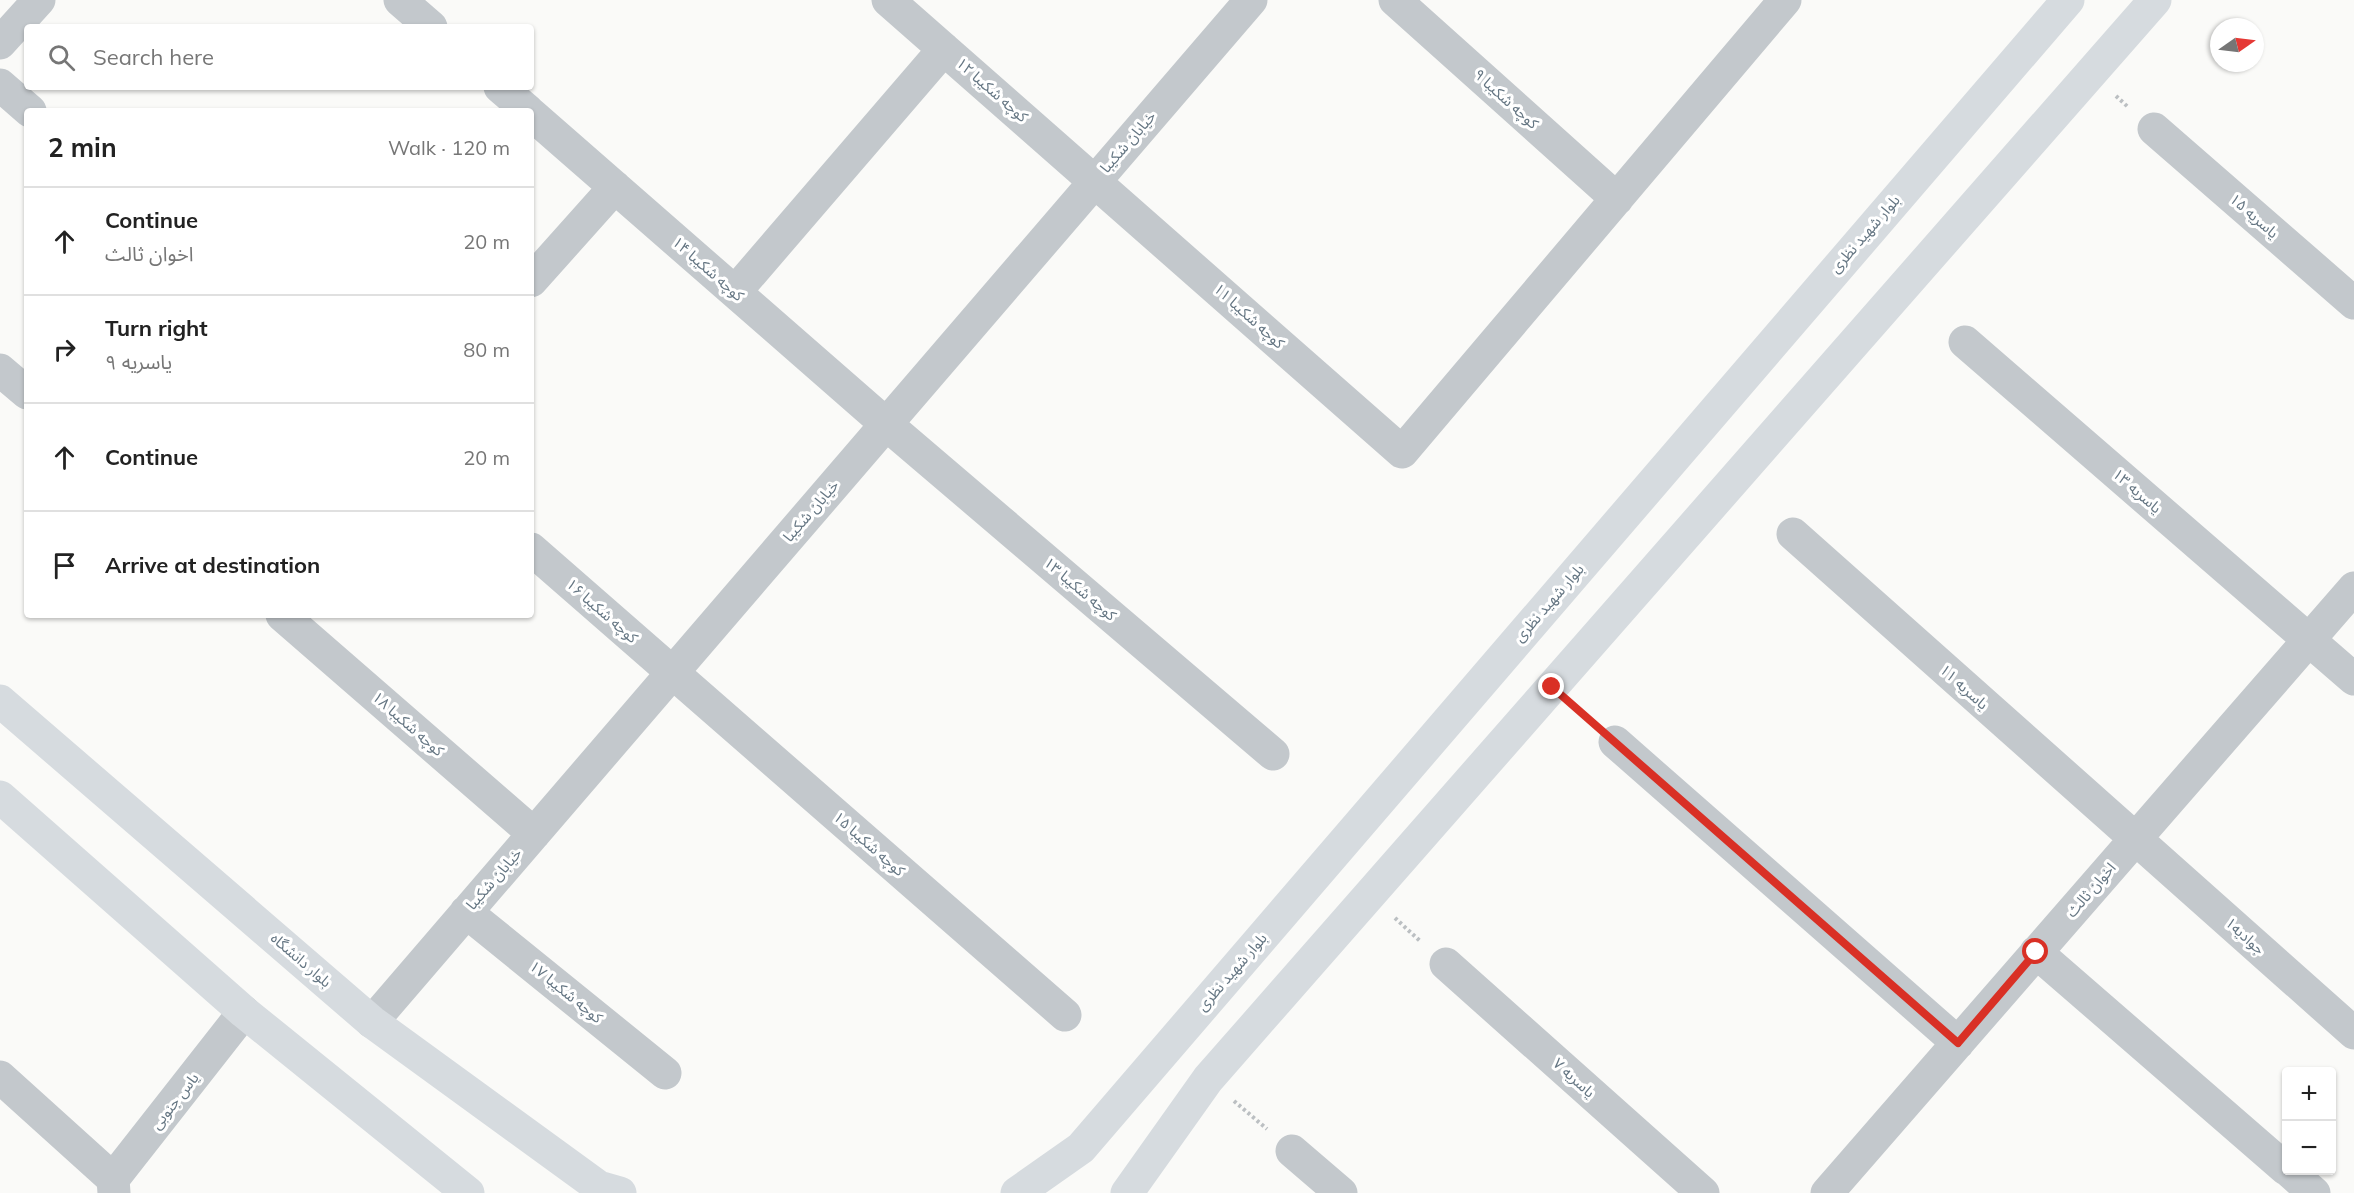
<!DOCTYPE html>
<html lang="en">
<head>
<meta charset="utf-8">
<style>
  body { margin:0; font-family:Mulish,"Noto Sans Arabic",sans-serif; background:#f2f2f2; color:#222 }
  .controls { position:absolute; right:18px; bottom:18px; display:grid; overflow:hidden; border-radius:6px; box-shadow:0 2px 4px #0004 }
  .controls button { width:54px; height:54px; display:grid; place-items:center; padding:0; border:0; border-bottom:2px solid #e0e0e0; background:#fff; color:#222; font:30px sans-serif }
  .compass { position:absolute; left:2210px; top:18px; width:54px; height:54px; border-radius:50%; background:#fff; box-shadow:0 2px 4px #0004; rotate:76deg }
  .stop { position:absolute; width:18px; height:18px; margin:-14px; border:4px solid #d93025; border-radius:50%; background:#fff }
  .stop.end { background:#d93025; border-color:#fff; box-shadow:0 2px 6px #0008 }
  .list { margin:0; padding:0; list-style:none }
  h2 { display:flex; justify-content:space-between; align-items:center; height:78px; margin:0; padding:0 24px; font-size:26px }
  h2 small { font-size:20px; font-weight:400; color:#767676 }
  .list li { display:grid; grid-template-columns:39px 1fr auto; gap:18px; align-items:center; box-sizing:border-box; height:108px; padding:0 24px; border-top:2px solid #e0e0e0 }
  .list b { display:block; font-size:22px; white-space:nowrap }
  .list p { margin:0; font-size:20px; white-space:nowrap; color:#767676 }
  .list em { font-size:20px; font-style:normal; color:#767676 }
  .icon { flex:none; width:33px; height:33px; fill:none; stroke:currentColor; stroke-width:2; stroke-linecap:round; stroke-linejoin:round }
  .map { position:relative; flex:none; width:2354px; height:1193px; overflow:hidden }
  .search { position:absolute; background:#fff; box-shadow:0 2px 4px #0004; left:24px; top:24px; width:510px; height:66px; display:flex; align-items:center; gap:15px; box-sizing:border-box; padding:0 21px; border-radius:6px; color:#767676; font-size:22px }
  .panel { position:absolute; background:#fff; box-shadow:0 2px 4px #0004; left:24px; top:108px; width:510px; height:510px; border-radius:6px }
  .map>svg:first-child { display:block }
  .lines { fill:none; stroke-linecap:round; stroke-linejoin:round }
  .path { stroke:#bbbfc2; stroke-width:4; stroke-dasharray:3 3; stroke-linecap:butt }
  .minor { stroke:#c3c8cc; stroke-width:33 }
  .secondary { stroke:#d6dbdf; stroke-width:33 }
  .route { stroke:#d93025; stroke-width:8 }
  .labels { text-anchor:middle; stroke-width:6; stroke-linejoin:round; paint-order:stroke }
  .street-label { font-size:15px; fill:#657683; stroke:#fff }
</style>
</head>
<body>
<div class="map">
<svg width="2354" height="1193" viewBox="0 0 2354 1193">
  <rect width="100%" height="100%" fill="#fafaf8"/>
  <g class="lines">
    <path class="path" d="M2116,96L2128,107
      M1577,709L1590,720
      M1395,918L1420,941
      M1234,1101L1267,1129"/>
    <path class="minor" d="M400,0L431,27
      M888,0L1402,452L1785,0
      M1395,0L1617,199
      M0,43L39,0
      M0,85L30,111
      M500,87L528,111
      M531,114L886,424L1273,754
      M2154,129L2354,303
      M531,281L615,187
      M735,292L944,49
      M1965,342L2354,679
      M0,370L27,393
      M1793,534L2354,1033
      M531,549L1065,1015
      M282,615L534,834
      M1615,742L1958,1043
      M466,912L665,1073
      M2036,952L2286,1169
      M1446,964L1703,1193
      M372,1022L1251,0
      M0,1077L113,1179
      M1292,1151L1341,1193
      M2288,1170L2314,1193
      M114,1193L113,1179L244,1012
      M1827,1193L2354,588"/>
    <path class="secondary" d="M0,701L372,1022L599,1187L620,1193
      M0,797L244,1012L468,1193
      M1017,1193L1081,1148L2068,0
      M1127,1193L1208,1079L2155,0"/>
  </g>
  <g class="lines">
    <path class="route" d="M1552,687L1958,1043L2036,952"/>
  </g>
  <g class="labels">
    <g class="street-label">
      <text transform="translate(992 90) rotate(41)" y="5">کوچه شکیبا ۱۲</text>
      <text transform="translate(1506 99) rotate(42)" y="5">کوچه شکیبا ۹</text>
      <text transform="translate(1128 142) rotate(-49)" y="5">خیابان شکیبا</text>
      <text transform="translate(2254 216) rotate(41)" y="5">یاسریه ۱۵</text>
      <text transform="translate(1865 234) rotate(-49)" y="5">بلوار شهید نظری</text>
      <text transform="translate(708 269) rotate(41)" y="5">کوچه شکیبا ۱۴</text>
      <text transform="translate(1249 316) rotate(42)" y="5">کوچه شکیبا ۱۱</text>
      <text transform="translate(2137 491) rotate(41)" y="5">یاسریه ۱۳</text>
      <text transform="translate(811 511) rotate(-49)" y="5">خیابان شکیبا</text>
      <text transform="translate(1080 589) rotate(40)" y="5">کوچه شکیبا ۱۳</text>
      <text transform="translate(1549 603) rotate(-49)" y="5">بلوار شهید نظری</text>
      <text transform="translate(602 611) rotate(41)" y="5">کوچه شکیبا ۱۶</text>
      <text transform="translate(1964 687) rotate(42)" y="5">یاسریه ۱۱</text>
      <text transform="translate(408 724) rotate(41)" y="5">کوچه شکیبا ۱۸</text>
      <text transform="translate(869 844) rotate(41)" y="5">کوچه شکیبا ۱۵</text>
      <text transform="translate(494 879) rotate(-49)" y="5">خیابان شکیبا</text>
      <text transform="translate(2091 890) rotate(-49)" y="5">اخوان ثالث</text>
      <text transform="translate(2245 936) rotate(42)" y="5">جوادیه۱</text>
      <text transform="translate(301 960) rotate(41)" y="5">بلوار دانشگاه</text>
      <text transform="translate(1232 972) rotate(-49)" y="5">بلوار شهید نظری</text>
      <text transform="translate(566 992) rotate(39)" y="5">کوچه شکیبا ۱۷</text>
      <text transform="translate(1574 1078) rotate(42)" y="5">یاسریه ۷</text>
      <text transform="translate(175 1101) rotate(-52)" y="5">یاس جنوبی</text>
    </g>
  </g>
</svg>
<div class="controls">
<button>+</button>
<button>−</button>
</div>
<svg class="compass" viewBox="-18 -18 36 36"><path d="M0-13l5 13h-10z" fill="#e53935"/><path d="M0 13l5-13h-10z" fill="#767676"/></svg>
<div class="stop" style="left:2036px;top:952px"></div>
<div class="stop end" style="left:1552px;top:687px"></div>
<div class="search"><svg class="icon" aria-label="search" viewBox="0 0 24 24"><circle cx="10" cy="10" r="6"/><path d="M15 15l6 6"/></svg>Search here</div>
<section class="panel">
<h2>2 min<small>Walk · 120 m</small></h2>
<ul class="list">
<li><svg class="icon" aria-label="ahead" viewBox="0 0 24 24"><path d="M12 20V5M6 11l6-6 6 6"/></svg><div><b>Continue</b><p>اخوان ثالث</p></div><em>20 m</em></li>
<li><svg class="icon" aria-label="right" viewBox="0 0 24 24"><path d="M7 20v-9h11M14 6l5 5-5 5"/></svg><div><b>Turn right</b><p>یاسریه ۹</p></div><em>80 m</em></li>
<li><svg class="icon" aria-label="ahead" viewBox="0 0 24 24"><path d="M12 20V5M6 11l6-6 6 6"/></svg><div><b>Continue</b></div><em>20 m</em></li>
<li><svg class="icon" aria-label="arrive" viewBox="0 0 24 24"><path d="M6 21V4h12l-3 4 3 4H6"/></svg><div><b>Arrive at destination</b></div></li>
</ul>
</section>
</div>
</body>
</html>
